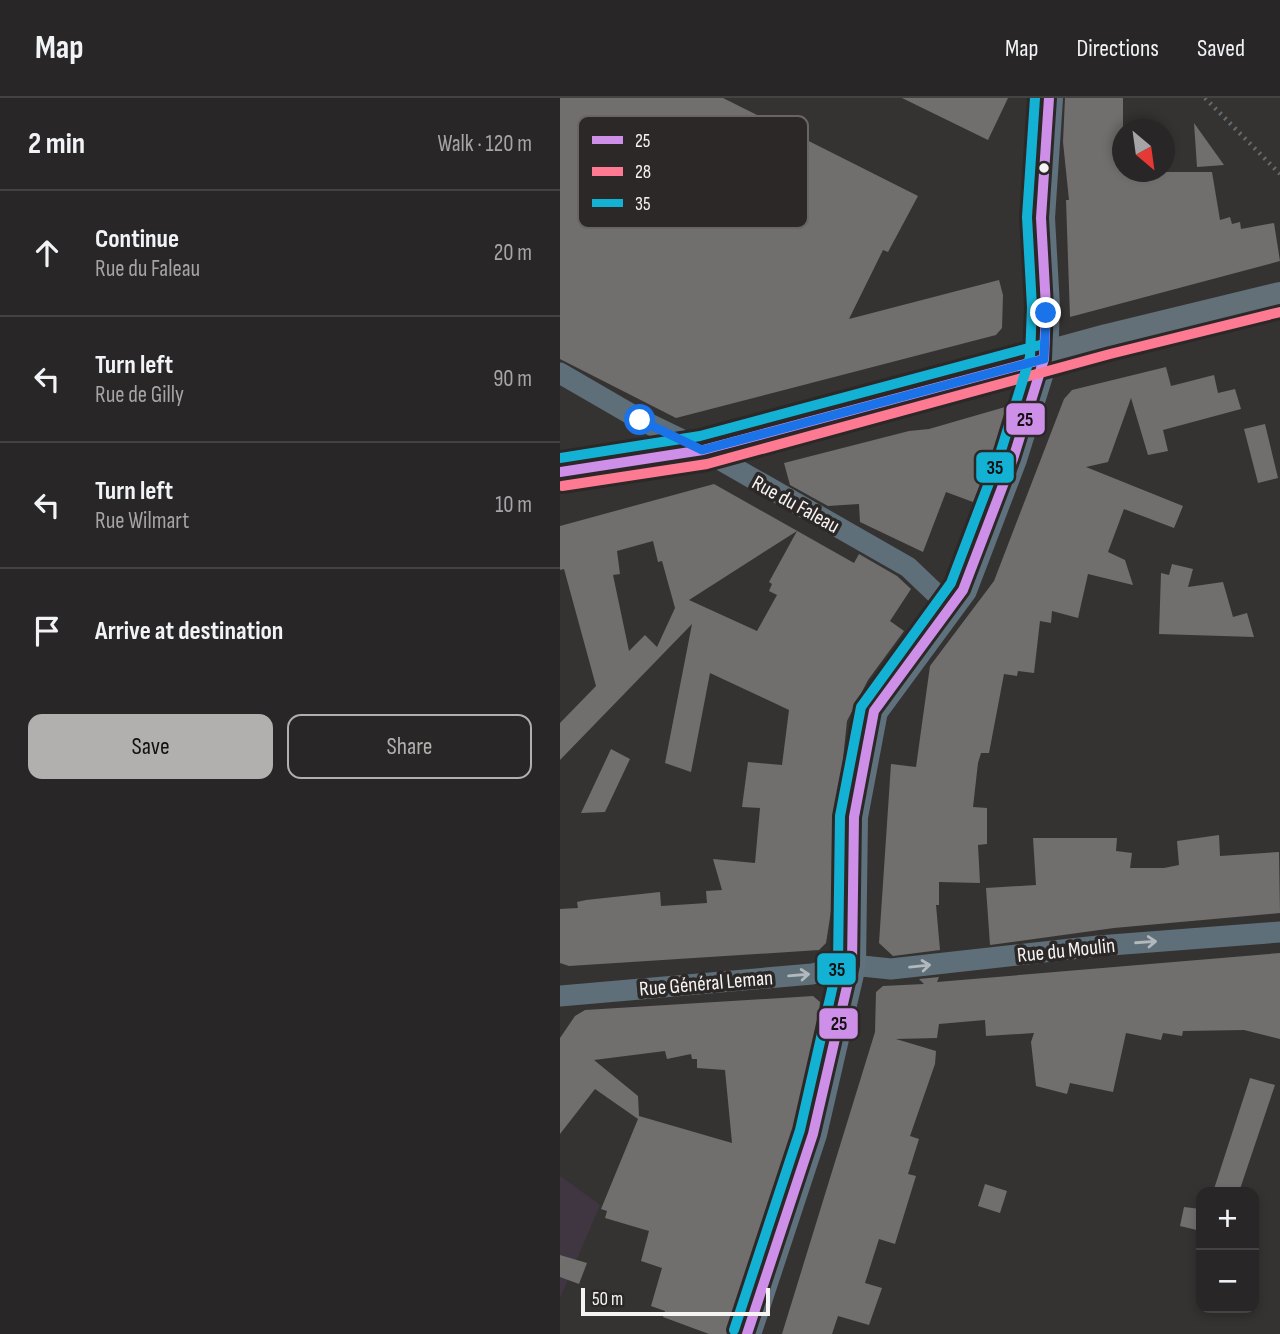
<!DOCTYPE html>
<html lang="en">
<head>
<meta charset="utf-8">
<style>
  body { margin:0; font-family:"Sofia Sans Condensed",sans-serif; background:#343232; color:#f1f3f6 }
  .controls { position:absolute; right:21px; bottom:21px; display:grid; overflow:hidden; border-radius:14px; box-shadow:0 4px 10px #0003 }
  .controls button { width:63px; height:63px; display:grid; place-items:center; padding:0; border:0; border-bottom:2px solid #444343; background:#282626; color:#f1f3f6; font:35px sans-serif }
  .compass { position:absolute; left:552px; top:21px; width:63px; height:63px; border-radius:50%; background:#282626; box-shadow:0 4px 10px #0003; rotate:151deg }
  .scale { position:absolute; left:21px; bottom:18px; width:189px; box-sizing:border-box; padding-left:7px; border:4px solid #f6f4f3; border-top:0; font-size:19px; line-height:24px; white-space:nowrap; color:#f6f4f3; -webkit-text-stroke:5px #2c2827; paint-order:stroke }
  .stop { position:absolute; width:21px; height:21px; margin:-16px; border:5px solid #1a73e8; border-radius:50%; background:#fff }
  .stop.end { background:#1a73e8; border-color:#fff; box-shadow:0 2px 7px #0008 }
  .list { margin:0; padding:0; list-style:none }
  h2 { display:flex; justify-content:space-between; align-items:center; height:91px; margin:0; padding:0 28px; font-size:30px }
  h2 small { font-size:23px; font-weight:400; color:#a5a5a7 }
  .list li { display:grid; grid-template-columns:46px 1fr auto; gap:21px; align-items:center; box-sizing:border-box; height:126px; padding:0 28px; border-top:2px solid #444343 }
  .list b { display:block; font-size:26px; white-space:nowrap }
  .list p { margin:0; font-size:23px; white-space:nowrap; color:#a5a5a7 }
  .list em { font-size:23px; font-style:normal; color:#a5a5a7 }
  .actions { display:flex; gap:14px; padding:21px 28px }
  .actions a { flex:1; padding:16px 0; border:2px solid #b2b0af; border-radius:14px; text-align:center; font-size:24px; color:#b2b0af }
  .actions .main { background:#b2b0af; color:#111 }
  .icon { flex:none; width:38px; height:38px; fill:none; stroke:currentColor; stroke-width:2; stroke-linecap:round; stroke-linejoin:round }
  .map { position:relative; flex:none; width:720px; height:1236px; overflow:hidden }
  header { display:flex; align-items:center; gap:42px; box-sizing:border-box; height:98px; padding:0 35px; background:#282626; border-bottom:2px solid #444343 }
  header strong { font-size:33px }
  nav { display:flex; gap:38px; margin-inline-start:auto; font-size:24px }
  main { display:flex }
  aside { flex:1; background:#282626 }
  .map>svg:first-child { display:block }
  .education { fill:#403642 }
  .building { fill:#706f6e; fill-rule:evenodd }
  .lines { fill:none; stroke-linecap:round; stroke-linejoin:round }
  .path { stroke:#636b71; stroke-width:4.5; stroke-dasharray:2 5; stroke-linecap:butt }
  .minor { stroke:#5e6f79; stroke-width:21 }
  .secondary { stroke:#5e717c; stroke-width:28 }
  .primary { stroke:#637078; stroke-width:32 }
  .bus-1-casing { stroke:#2c2827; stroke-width:16 }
  .bus-2-casing { stroke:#2c2827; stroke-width:16 }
  .bus-3-casing { stroke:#2c2827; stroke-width:16 }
  .bus-1 { stroke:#ce8fe9; stroke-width:10 }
  .bus-2 { stroke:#fe7a93; stroke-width:10 }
  .bus-3 { stroke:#13b2d5; stroke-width:10 }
  .oneway { stroke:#b2b8bc }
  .route { stroke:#1a73e8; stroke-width:9 }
  .bus-dot { fill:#f6f4f3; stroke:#2c2827; stroke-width:2.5 }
  .labels { text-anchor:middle; stroke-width:7; stroke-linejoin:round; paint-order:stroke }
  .street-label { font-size:21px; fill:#f6f4f3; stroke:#2c2827 }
  .key { fill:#2c2827; stroke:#696564; stroke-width:2 }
  .key-label { font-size:19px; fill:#f6f4f3 }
  .line-badge { stroke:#2c2827; stroke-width:2.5 }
  .pale-badge-label { font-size:19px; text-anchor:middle; font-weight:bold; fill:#111 }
</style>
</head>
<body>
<header>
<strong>Map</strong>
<nav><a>Map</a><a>Directions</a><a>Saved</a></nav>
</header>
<main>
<aside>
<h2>2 min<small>Walk · 120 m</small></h2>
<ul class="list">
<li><svg class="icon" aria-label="ahead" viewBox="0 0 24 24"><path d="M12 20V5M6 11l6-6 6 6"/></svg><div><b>Continue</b><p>Rue du Faleau</p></div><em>20 m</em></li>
<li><svg class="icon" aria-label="left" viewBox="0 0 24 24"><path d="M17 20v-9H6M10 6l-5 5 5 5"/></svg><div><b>Turn left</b><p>Rue de Gilly</p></div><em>90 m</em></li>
<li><svg class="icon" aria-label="left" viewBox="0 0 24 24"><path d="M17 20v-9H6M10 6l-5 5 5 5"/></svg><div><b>Turn left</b><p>Rue Wilmart</p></div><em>10 m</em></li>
<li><svg class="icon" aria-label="arrive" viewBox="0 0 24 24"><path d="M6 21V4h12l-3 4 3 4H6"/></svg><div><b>Arrive at destination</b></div></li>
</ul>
<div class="actions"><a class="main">Save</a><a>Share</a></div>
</aside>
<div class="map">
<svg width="720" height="1236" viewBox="0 0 720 1236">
  <rect width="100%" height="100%" fill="#353332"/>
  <path class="education" d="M0,1078L40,1107L0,1200Z"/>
  <path class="building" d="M0,0H163L358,98L328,154L323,152L289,221L439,182L443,197L442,230L436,237L116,320L0,261Z
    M342,0H448L428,42Z
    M505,0H563V74H652L660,122L670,119L672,126L680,124L681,131L714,125L720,163L510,219L506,102H509L503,44Z
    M634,25L664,67L637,69Z
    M606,269L611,288L654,277L658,295L675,291L681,311L603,332L608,353L588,357L571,300L548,364L526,369L623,408L614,430L564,411L548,454L565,462L573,487L528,476L518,520L492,513L491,525L480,523L474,575L458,573L457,578L444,576L429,655H421L418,665L413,709L427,710V746L418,747L420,785L379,784V807H376L380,852L333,858L319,845L331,666L356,669L370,568L434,483L504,301L512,292Z
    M452,307L413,404L386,394L363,454L300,424L299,406L268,408L230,387L224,365L349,333L369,331Z
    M705,326L718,380L698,385L684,331Z
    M154,386L294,465L299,456L337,478L351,491L330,523L344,533L308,582L287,623L277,719L274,780L276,781L266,845L259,852L9,868L0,865V811L18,810L17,804L26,802L100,794L101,808L147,805L146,793L162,792L153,761L195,765L200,710L182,709L188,664L222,667L229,612L150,575L131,674L105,665L132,526L0,662V625L36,588L4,471L0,472V428ZM237,433L209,484L212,486L209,493L217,497L197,533L129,502ZM93,443L98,464L102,463L115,510L97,549L85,537L69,553L53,477L60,476L57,453Z
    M612,466L633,471L628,489L663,484L673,519L687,515L694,539L599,536L601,475L609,477Z
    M51,651L70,661L45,714L21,715Z
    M659,737L660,758L719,754L720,815L554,830L430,847L426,790L476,787L473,740H557L556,753L572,755L570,770H604L619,767L617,743Z
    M720,855V941L684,932L623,933L622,938L603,935L601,942L566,935L553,994L510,985L507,996L476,988L471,944L474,935L426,938L425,922L379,926L377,940L336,941L376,953L375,966L350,1038L359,1041L348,1076L356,1078L335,1146L319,1141L305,1185L322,1190L309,1227L278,1218L272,1236H222L315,934L316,894L323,888L364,886L359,881L379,879L377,884Z
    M253,898L260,904L256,948L249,981L168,1236H149L103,1219L105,1213L91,1208L102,1170L81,1163L89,1133L45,1120L47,1113L41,1111L78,1021L35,991L0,1036V940L15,918L25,912ZM105,953L107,961L131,956L132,961H137V970L165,972L172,1045L79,1018L78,998L34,962Z
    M690,980L715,987L679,1094H653Z
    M425,1086L447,1093L440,1115L418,1108Z
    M624,1109L641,1111V1133L620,1128Z
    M0,1157L27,1165L19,1186L0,1179Z"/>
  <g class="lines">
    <path class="path" d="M645,0L720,76"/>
    <path class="minor" d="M0,275L81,322L143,352L348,469L390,509
      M0,898L252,876L292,867L331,871L538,848L720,834"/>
    <path class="secondary" d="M187,1236L253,1036L292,867L294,719L314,613L403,492L453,361L484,261L486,209L481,120L489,0"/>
    <path class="primary" d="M0,374L143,352L547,242L720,200"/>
    <defs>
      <path id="bus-1" d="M0,374L143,352L484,261
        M187,1236L253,1036L292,867L294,719L314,613L403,492L453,361L484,261L486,209L481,120L489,0"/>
      <path id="bus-2" d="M2,388L147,366L550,256L720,214"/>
      <path id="bus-3" d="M0,360L140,338L480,247
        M174,1232L240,1032L278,865L280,718L301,609L391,485L440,356L470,259L472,209L467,119L475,0"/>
    </defs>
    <use href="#bus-1" class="bus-1-casing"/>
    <use href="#bus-2" class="bus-2-casing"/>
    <use href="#bus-3" class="bus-3-casing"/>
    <use href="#bus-1" class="bus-1"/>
    <use href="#bus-2" class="bus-2"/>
    <use href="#bus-3" class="bus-3"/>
  </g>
  <defs><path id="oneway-shaft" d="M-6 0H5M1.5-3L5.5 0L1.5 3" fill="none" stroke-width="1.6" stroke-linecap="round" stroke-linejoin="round" transform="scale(1.75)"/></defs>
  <g class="oneway">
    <use href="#oneway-shaft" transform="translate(586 844) rotate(-4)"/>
    <use href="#oneway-shaft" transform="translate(360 868) rotate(-6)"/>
    <use href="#oneway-shaft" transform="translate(239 877) rotate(-5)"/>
  </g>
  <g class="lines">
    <path class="route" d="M80,322L142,352L484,261L486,215"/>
  </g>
  <circle class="bus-dot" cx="484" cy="70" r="6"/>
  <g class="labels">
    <g class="street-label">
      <text transform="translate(236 406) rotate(29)" y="7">Rue du Faleau</text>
      <text transform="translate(506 852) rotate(-6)" y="7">Rue du Moulin</text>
      <text transform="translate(146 885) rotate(-5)" y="7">Rue Général Leman</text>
    </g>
  </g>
  <rect x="18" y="18" width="230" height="112" rx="10" class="key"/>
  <rect x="32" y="38" width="31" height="8" fill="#ce8fe9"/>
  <rect x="32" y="69" width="31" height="9" fill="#fe7a93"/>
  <rect x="32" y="101" width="31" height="8" fill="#13b2d5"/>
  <g class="key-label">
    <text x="75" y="49">25</text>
    <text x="75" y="80">28</text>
    <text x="75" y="112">35</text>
  </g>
  <g class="line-badge">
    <rect x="445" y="304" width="41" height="34" rx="7" fill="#ce8fe9"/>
    <rect x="415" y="353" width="40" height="33" rx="7" fill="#13b2d5"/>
    <rect x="256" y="854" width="41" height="34" rx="7" fill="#13b2d5"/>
    <rect x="258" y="909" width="41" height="33" rx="7" fill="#ce8fe9"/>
  </g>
  <g class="pale-badge-label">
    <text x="465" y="328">25</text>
    <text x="435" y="376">35</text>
    <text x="277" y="878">35</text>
    <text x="279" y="932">25</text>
  </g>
</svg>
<div class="controls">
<button>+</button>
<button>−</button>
</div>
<svg class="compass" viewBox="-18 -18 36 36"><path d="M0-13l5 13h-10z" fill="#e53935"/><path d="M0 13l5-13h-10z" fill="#a5a5a7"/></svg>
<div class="scale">50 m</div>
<div class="stop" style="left:80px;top:322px"></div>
<div class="stop end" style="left:486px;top:215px"></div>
</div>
</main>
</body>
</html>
